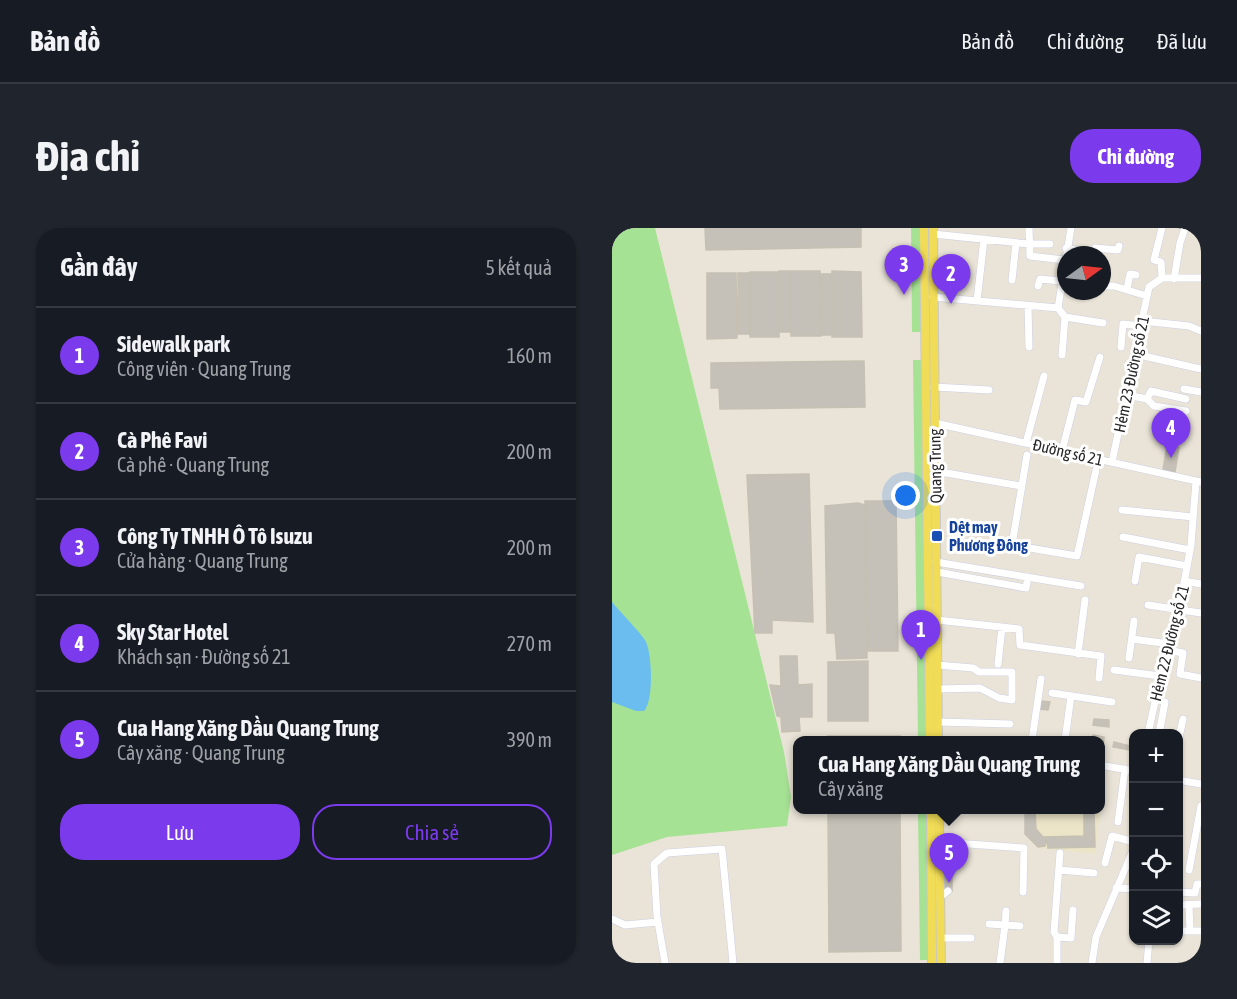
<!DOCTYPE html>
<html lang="vi">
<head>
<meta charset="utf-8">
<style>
  body { margin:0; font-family:"Asap Condensed",sans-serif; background:#20242c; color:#f1f3f6 }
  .controls { position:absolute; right:18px; bottom:18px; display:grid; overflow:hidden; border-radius:12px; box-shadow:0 2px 4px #0004 }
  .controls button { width:54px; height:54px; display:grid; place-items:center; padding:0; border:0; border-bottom:2px solid #363941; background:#171b24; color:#f1f3f6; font:30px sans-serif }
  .compass { position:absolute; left:445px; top:18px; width:54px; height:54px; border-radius:50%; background:#171b24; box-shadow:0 2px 4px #0004; rotate:75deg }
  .you { position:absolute; left:294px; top:268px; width:21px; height:21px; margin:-15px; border:4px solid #fff; border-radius:50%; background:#1a73e8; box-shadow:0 0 0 9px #1a73e833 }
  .badge { display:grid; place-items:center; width:39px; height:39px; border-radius:50%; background:#7c3aed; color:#fff; font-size:20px; font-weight:700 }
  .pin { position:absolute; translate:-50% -50px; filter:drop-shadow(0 2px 3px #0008) }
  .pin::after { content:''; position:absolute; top:32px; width:21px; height:18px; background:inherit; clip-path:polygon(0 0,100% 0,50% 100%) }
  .popup { position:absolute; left:181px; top:508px; width:312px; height:78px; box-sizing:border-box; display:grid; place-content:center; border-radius:12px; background:#171b24; filter:drop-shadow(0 2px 4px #0005); font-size:20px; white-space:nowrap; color:#9ea1a6 }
  .popup b { font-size:22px; color:#f1f3f6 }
  .popup::after { content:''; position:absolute; left:50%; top:100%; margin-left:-12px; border:12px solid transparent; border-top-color:#171b24 }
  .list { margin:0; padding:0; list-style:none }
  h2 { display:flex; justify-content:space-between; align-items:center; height:78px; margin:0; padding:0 24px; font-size:26px }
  h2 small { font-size:20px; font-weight:400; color:#9ea1a6 }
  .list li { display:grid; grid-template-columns:39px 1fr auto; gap:18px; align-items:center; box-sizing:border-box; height:96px; padding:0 24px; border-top:2px solid #363941 }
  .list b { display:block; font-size:22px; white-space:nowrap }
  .list p { margin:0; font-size:20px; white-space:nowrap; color:#9ea1a6 }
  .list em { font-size:20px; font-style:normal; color:#9ea1a6 }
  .actions { display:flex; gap:12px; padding:18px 24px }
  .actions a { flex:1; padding:14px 0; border:2px solid #7c3aed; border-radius:24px; text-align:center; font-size:21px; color:#7c3aed }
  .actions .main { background:#7c3aed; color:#fff }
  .icon { flex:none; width:33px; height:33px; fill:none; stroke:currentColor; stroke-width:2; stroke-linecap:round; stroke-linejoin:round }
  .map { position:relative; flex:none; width:589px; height:735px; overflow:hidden; border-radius:24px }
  header { display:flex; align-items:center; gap:36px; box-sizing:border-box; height:84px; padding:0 30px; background:#171b24; border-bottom:2px solid #363941 }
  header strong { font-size:28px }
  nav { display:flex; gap:33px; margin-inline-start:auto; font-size:21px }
  .intro { display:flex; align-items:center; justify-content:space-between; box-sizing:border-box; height:144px; padding:0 36px }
  h1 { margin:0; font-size:42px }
  .button { padding:15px 27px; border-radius:24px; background:#7c3aed; color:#fff; font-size:21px; font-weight:700 }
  main { display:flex; gap:36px; padding:0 36px }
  aside { flex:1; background:#171b24; border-radius:24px; box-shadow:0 2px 4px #0004 }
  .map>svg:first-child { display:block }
  .education { fill:#ece4c7 }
  .green { fill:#a6e294 }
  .water { fill:#6abdee }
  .building { fill:#c5c1b8; stroke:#c5c0b2; stroke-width:1.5 }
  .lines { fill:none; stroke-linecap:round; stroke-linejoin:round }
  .minor-tunnel { stroke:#c3beb5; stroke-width:7; stroke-dasharray:7 3.5; stroke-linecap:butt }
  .minor-casing { stroke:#cecfe1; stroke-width:8 }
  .major-casing { stroke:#c7c7c7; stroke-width:10 }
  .minor { stroke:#fff; stroke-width:7 }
  .major { stroke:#f0dc57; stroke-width:8 }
  .transit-dot { fill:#1a4fb4; stroke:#fff; stroke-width:2 }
  .labels { text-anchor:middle; stroke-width:6; stroke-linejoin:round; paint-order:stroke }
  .street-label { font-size:16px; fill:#272727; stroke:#fff }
  .transit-label { font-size:16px; font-weight:bold; fill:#164399; stroke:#fff; text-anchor:start }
</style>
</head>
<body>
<header>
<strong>Bản đồ</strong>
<nav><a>Bản đồ</a><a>Chỉ đường</a><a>Đã lưu</a></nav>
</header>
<div class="intro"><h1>Địa chỉ</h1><a class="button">Chỉ đường</a></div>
<main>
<aside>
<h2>Gần đây<small>5 kết quả</small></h2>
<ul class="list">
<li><span class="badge">1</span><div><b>Sidewalk park</b><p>Công viên · Quang Trung</p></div><em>160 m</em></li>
<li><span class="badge">2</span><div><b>Cà Phê Favi</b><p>Cà phê · Quang Trung</p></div><em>200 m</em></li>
<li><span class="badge">3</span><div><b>Công Ty TNHH Ô Tô Isuzu</b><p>Cửa hàng · Quang Trung</p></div><em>200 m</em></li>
<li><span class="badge">4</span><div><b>Sky Star Hotel</b><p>Khách sạn · Đường số 21</p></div><em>270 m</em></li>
<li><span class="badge">5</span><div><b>Cua Hang Xăng Dầu Quang Trung</b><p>Cây xăng · Quang Trung</p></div><em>390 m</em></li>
</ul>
<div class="actions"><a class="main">Lưu</a><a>Chia sẻ</a></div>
</aside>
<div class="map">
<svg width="589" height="735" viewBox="0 0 589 735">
  <rect width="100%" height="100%" fill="#eae4d8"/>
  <path class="education" d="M413,582H488L483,626L427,620L413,606Z"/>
  <path class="green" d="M0,0H43L172,524L179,569L175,598L55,609L0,627Z
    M299,0H308L309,104H300Z
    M301,132H310L314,512H306Z
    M306,582H315L317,732H308Z"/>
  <path class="water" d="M0,374C8,384 30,406 34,414C40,427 42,473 32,483H24L0,474Z"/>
  <path class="building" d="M93,0H249V19L94,22Z
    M167,43H178L179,104H167Z
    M179,43H208L209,108H179Z
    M220,43L249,44L250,109H220Z
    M138,44H167V109H138Z
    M95,45H124L125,110L95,111Z
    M126,45H137V106H126Z
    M209,46H220V107H209Z
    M252,133L253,179L108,181L107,160H99V135Z
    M555,217L567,219L563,244L551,242Z
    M197,246L201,394L160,392V405H143L135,247Z
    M253,273H284L286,423H256Z
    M246,275L253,277L255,430L225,431L223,405H215L213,278Z
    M168,428H185L186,457L200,456V489H187L188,503L170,504L169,489L165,488L158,457L169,458Z
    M256,433V493H216V434Z
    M429,473L438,474L436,482L428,481Z
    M482,491L497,492V499L481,497Z
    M481,507L492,509L491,521L488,512H480Z
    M216,508H288V512H216Z
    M502,514L518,518L517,522L501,519Z
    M216,582H288L289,723L217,724Z
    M413,582H423L424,601L431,609L472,608V582H482L483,619L436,620L435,611L433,618L426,619L413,606Z
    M333,647H340V663H333Z"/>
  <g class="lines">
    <path class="minor-tunnel" d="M336,647V663"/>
    <defs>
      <path id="minor" d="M417,0L418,28L452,32
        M550,0L542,32L549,34L550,50
        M321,6L417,16H438
        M454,20L481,26L483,20L506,22L507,18
        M562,51L568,15L573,0
        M400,52L404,15
        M426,58L428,51L449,53
        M490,58H502L535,68
        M515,61L518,46L524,47
        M321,69L446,80L453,89L491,95
        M365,73L372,11
        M416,78L417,119
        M446,80L459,0
        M530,93L577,98L589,103
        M509,119L511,96L529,98
        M523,126L589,141
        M450,127L453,89
        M322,159L377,162
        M572,161L589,164
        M515,167L535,171L542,178L574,183
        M535,171L539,163L574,171
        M323,195L589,254
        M414,215L432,148
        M450,223L463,172L474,174L488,129
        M415,227L400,317L465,328L484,242
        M500,234L537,59L550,50H589
        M323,243L409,258
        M510,282L581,289
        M511,309L578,322
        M324,334L469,358
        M325,344L414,360L416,349
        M523,353L527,329L575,338
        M572,353L589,356
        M536,377L589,385
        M325,392L407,401L408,417L489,428L487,450
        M520,411L558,416
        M556,422L571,425L568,446L589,450
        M466,426L473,372
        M517,430L522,393
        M386,436L390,399
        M325,437L361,440L367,444H400V472L387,470L368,460L326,461
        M502,442L548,448
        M440,465L500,474
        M326,494L398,496
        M536,506L549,446L563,404L579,317L584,253
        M547,506L553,474
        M420,512L429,451
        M453,512L459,468
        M566,514L571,491
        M488,537L522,543
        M566,552L589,556
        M506,594L513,541
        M328,614L412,620L411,664
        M493,635L500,608L522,614
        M447,642L482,645
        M577,642L589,578
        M504,660L522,661
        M566,664L583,665L585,656H589
        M328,669L336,663
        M566,677L589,676
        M577,677L578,703
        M394,683L393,697L408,698
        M0,691L13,697L46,694
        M377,696L393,697L388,735
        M566,703H589
        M445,709L459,710L461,682
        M329,710H359
        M53,735L45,688L42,636L55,625L110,621L121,735
        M445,735V709L442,704L448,625
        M480,735L484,709L522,620
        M535,735L537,712"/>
      <path id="major" d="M312,0L318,512
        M321,0L326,512
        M319,582L320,735
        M327,582L329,735"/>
    </defs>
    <use href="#minor" class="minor-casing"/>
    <use href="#major" class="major-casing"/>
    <use href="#minor" class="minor"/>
    <use href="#major" class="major"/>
  </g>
  <rect class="transit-dot" x="319" y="302" width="12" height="12" rx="3"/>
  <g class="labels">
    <g class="street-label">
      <text transform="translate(519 146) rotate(-78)" y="6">Hẻm 23 Đường số 21</text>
      <text transform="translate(456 224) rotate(13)" y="6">Đường số 21</text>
      <text transform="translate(323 238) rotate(-91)" y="6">Quang Trung</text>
      <text transform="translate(557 415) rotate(-76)" y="6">Hẻm 22 Đường số 21</text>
    </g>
    <g class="transit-label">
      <text x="337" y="305">Dệt may<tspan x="337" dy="18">Phương Đông</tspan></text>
    </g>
  </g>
</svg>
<div class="controls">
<button>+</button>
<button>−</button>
<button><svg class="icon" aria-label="locate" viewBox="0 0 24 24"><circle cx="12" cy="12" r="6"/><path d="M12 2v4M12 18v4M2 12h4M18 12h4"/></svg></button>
<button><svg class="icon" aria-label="layers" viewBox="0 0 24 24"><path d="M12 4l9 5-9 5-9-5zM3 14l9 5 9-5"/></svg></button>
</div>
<svg class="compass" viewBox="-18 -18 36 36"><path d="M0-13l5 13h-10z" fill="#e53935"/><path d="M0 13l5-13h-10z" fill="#9ea1a6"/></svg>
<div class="you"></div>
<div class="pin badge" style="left:309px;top:432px">1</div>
<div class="pin badge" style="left:339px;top:76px">2</div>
<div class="pin badge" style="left:292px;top:67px">3</div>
<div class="pin badge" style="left:559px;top:230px">4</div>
<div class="pin badge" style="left:337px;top:655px">5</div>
<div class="popup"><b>Cua Hang Xăng Dầu Quang Trung</b>Cây xăng</div>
</div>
</main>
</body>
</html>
